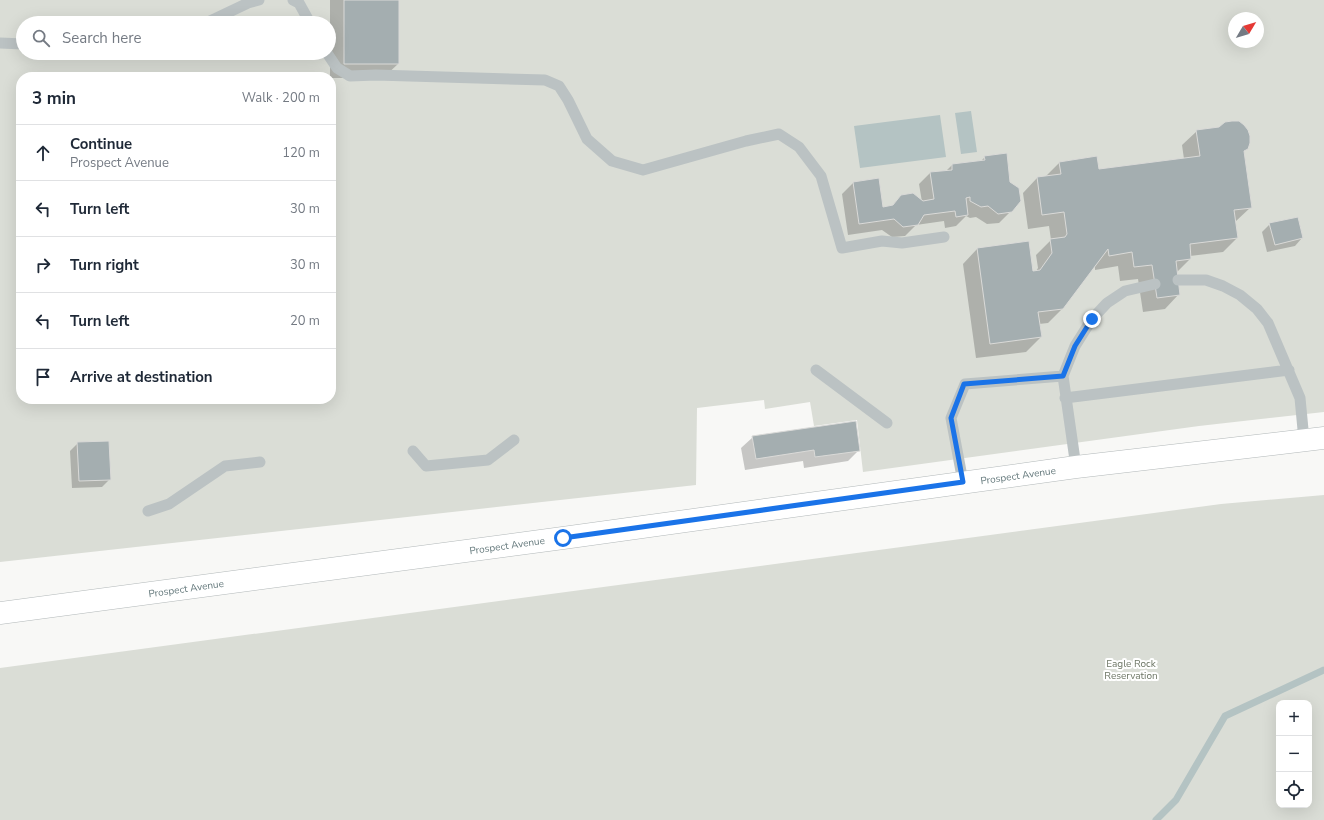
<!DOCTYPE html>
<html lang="en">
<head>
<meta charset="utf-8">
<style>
  body { margin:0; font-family:"Nunito Sans",sans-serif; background:#f6f6f7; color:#1f2937 }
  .controls { position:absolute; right:12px; bottom:12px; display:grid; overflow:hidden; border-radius:8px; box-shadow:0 4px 16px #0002 }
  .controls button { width:36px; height:36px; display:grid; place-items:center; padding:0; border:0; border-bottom:1px solid #e0e1e3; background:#fff; color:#1f2937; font:20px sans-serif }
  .compass { position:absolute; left:1228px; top:12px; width:36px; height:36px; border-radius:50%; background:#fff; box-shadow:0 4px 16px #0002; rotate:52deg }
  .stop { position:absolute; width:12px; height:12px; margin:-9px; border:3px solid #1a73e8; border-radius:50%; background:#fff }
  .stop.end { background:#1a73e8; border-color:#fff; box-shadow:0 1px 4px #0008 }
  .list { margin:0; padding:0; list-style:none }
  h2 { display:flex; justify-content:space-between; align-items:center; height:52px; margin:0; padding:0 16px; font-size:17px }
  h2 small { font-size:13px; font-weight:400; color:#747a83 }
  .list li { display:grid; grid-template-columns:26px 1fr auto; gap:12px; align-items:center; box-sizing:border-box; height:56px; padding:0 16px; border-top:1px solid #e0e1e3 }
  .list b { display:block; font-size:15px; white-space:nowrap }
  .list p { margin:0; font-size:13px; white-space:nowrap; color:#747a83 }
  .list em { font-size:13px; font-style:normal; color:#747a83 }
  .icon { flex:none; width:22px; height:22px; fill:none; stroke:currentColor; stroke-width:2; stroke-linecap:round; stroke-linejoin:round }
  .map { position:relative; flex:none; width:1324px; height:820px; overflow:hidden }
  .search { position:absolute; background:#fff; box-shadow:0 4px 16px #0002; left:16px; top:16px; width:320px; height:44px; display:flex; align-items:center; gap:10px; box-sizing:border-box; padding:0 14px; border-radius:22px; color:#747a83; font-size:15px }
  .panel { position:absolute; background:#fff; box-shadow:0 4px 16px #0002; left:16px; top:72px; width:320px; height:332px; border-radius:16px }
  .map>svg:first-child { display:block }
  .green { fill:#daddd6; fill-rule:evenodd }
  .water { fill:#b4c3c3 }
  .shadow { fill:#0003 }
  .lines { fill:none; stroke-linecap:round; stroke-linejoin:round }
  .stream { stroke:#b4c3c3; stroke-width:7 }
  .building { fill:#a4aeb0; stroke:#dadad8 }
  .primary-casing { stroke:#b2b8b9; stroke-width:23 }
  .service { stroke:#bbc2c3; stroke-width:11 }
  .primary { stroke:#fff; stroke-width:22 }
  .route { stroke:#1a73e8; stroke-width:5 }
  .labels { text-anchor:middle; stroke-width:4; stroke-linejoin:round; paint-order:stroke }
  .street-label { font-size:10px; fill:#667a7d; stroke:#fff }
  .park-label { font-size:10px; fill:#6d7665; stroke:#fff }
</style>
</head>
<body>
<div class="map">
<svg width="1324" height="820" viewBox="0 0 1324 820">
  <rect width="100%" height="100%" fill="#f8f8f6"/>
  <path class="green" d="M0,0H1324V412L1199,426L863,472L857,420L814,426L810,402L765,409L764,400L697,408L696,485L0,562ZM1234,18H1258V42H1234ZM23,23H329V53H23ZM21,77H331V399H21Z
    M1324,495V820H0V668L1221,504ZM1279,703H1309V805H1279Z"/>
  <path class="water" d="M971,111L977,152L961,154L955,113Z
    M940,115L946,157L860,168L854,126Z"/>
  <path class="shadow" d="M330,0H398V64L383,78H331L330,77Z
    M1197,131L1243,151L1251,207L1235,222L1237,238L1223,252L1190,256V259L1176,273L1179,294L1165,309L1143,312L1138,279L1120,281L1118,266L1095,270V266L1063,308L1048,323L1039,324L1041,337L1026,352L976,358L963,264L977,249L1032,272L1036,271L1038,268L1036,255L1051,240L1049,226L1028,229L1023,193L1037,178L1045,177L1060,162L1098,171L1184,159L1182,145Z
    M985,157L1011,211L999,223L987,224L976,217L970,218L966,216L956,226L945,228L944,221L916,225L905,236L892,237L882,230L848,235L842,194L853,183L882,208L891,207L901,196L922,202L919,184L930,173L946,171L952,165L981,161Z
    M1270,224L1302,238L1295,246L1267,252L1262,232Z
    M753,437L859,450L848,461L804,468L803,461L745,470L741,448Z
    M78,443L110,479L102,487L72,488L70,451Z"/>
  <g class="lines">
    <path class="stream" d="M1156,820L1176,800L1225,716L1324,670"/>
  </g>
  <path class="building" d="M344,0H399V64H344Z
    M1232,121H1239L1244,125L1248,130L1250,136V143L1248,149L1244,151L1252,208L1234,210L1238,238L1190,244L1191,259L1176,261L1180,295L1157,298L1152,265L1134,267L1132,252L1109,256L1108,249L1063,309L1038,312L1042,337L990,344L977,248L1029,241L1033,271L1040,270L1052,253L1050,239L1065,237L1067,234L1064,212L1042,215L1037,177L1061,174L1059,162L1097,156L1099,169L1200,156L1196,130L1219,127L1225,122Z
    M1007,153L1010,182L1019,188L1021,201L1012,212L998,214L988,206L981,207L970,201V197L966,198L968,215L956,217L955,211L924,215L918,225L903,227L894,219L859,224L853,182L879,178L883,207L893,205L901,195L913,193L923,201L934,199L930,172L952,170V164L985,160L984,156Z
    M1298,217L1303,238L1275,245L1269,223Z
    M856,421L860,451L815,457L814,450L756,459L752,436Z
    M109,441L111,480L79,481L77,442Z"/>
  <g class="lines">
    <defs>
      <path id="primary" d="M0,613L563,538L1076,467L1324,438"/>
    </defs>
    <use href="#primary" class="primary-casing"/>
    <path class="service" d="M293,0L299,3L310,23
      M206,23L248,3L259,0
      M0,43L23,44
      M327,53L337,68L350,76L376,75L545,80L559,86L568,100L587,139L612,161L643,170L746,141L779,134L799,147L821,176L842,248L882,241L902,243L944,237
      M1178,280H1206L1223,286L1240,295L1257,309L1268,323L1300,398L1304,440
      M816,370L887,423
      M1065,398L1289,370
      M413,451L426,466L488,460L514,440
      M1076,467L1063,376L1075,346L1092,319L1107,303L1125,291L1155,284
      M963,482L951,418L965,384L1063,376
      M148,511L169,504L225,466L260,462"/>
    <use href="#primary" class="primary"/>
  </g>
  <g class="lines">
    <path class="route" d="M563,538L963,482L951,418L964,384L1063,376L1075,346L1092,319"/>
  </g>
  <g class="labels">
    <g class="street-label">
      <text transform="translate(1018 475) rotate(-8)" y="4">Prospect Avenue</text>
      <text transform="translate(507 545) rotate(-8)" y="4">Prospect Avenue</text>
      <text transform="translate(186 588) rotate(-8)" y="4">Prospect Avenue</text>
    </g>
    <g class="park-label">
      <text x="1131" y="667">Eagle Rock<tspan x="1131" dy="12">Reservation</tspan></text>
    </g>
  </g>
</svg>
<div class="controls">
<button>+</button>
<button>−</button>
<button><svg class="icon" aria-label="locate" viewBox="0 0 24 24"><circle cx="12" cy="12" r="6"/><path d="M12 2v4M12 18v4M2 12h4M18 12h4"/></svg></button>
</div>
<svg class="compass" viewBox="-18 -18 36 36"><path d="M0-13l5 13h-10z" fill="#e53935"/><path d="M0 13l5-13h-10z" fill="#747a83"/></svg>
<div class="stop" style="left:563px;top:538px"></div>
<div class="stop end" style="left:1092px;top:319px"></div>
<div class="search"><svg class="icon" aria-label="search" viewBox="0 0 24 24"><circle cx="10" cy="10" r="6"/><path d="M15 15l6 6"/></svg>Search here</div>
<section class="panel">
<h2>3 min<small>Walk · 200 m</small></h2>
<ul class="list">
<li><svg class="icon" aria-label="ahead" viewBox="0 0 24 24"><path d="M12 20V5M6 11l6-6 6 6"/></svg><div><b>Continue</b><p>Prospect Avenue</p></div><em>120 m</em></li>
<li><svg class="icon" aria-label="left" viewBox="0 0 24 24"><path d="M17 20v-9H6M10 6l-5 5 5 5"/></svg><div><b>Turn left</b></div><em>30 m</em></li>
<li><svg class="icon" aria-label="right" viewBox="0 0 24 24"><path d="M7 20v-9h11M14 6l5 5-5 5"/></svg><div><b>Turn right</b></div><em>30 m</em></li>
<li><svg class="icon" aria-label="left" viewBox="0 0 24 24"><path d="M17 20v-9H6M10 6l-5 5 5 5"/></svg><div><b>Turn left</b></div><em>20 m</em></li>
<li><svg class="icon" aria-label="arrive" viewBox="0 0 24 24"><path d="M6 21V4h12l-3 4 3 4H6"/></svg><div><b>Arrive at destination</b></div></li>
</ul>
</section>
</div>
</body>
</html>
